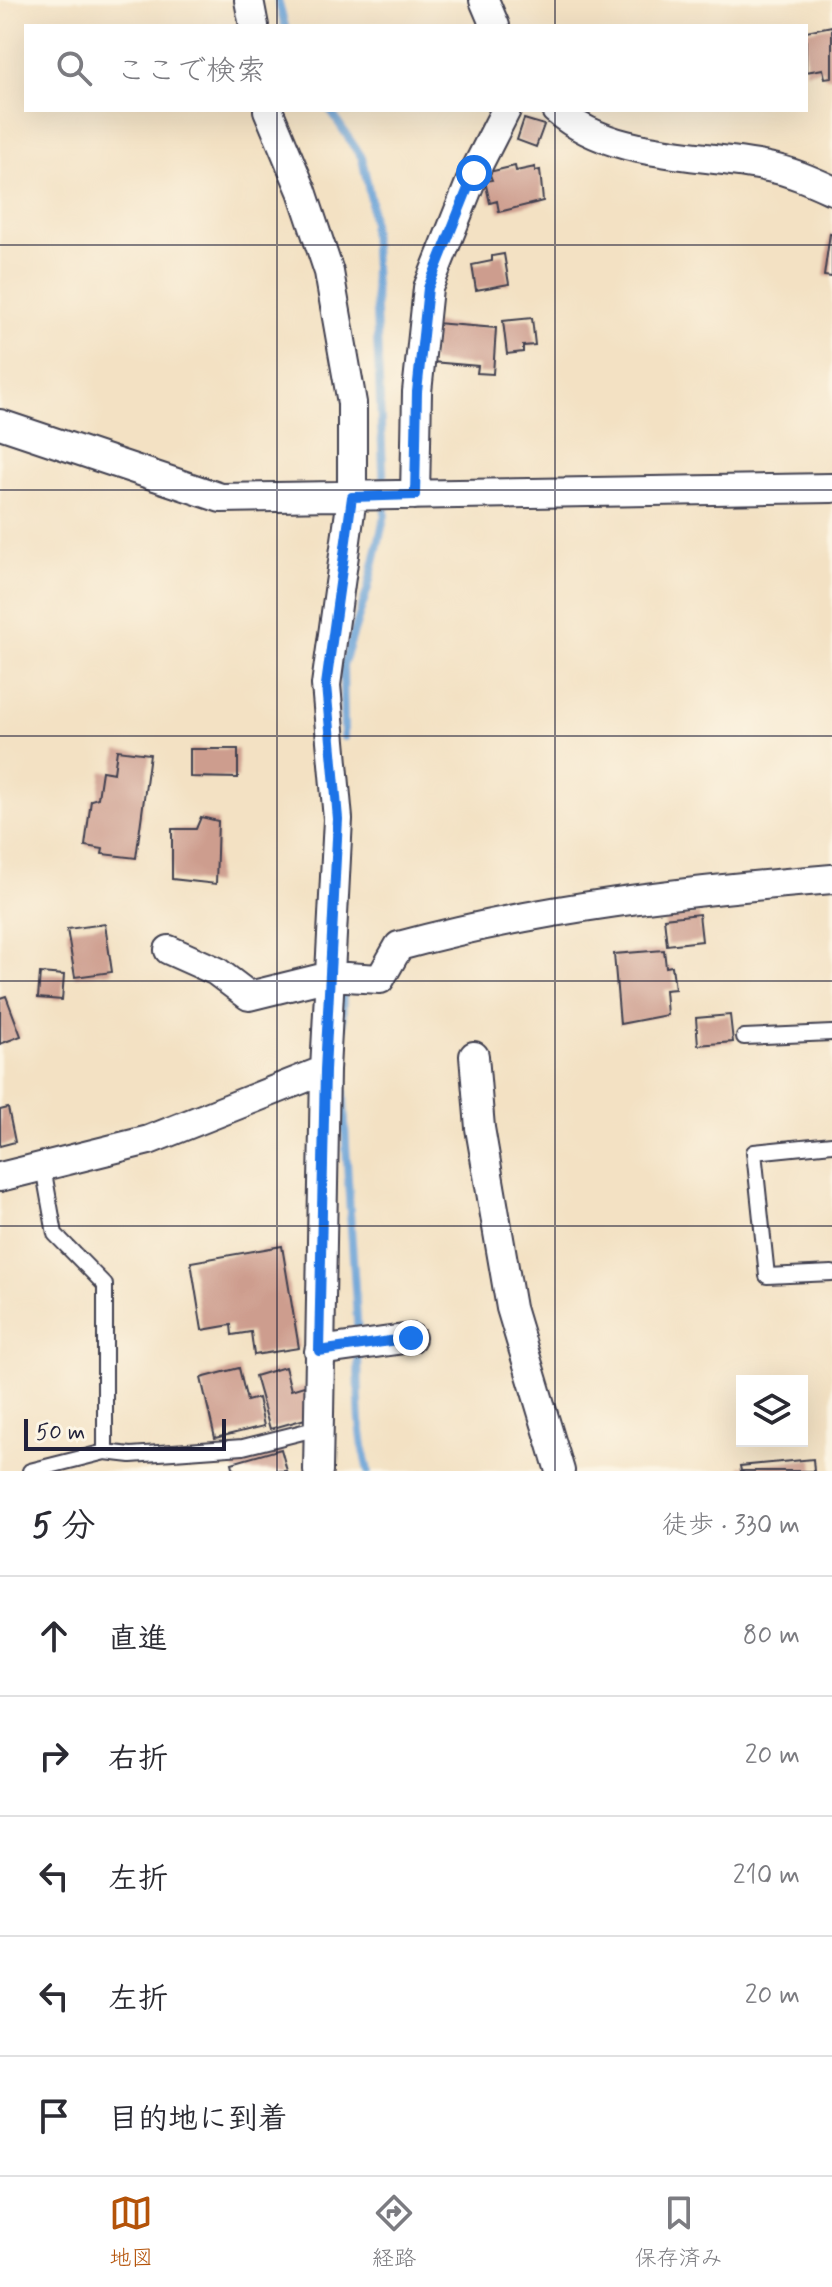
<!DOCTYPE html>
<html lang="ja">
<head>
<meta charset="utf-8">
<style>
  body { margin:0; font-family:Mynerve,"Klee One",sans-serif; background:#f2f2f3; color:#2b2b33 }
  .controls { position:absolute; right:24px; bottom:24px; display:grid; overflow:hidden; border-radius:0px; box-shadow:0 8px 32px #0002 }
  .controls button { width:72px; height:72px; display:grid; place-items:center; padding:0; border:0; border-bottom:2px solid #e1e1e2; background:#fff; color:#2b2b33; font:40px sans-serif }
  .scale { position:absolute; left:24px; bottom:20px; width:202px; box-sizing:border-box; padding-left:8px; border:4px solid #22223b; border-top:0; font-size:22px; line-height:28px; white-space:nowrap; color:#22223b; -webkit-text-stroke:6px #fcf5e5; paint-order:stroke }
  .stop { position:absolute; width:24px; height:24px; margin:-18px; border:6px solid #1a73e8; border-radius:50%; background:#fff }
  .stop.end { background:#1a73e8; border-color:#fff; box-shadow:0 2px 8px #0008 }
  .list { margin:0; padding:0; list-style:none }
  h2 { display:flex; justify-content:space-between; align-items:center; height:104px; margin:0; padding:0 32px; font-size:34px }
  h2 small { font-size:26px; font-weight:400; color:#7c7c81 }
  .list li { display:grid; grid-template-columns:52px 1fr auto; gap:24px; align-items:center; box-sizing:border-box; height:120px; padding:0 32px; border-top:2px solid #e1e1e2 }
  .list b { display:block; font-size:30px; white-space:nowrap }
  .list em { font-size:26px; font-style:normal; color:#7c7c81 }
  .icon { flex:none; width:44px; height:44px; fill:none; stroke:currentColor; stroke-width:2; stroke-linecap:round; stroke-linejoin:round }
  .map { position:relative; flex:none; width:832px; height:1471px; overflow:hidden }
  .search { position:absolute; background:#fff; box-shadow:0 8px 32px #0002; left:24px; right:24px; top:24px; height:88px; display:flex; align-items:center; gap:20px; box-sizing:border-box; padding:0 28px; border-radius:0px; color:#7c7c81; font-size:30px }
  .sheet { height:704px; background:#fff }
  nav { display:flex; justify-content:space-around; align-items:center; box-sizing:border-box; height:112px; border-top:2px solid #e1e1e2; background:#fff; font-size:22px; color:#7c7c81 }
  nav a { display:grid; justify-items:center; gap:4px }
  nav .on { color:#b45309 }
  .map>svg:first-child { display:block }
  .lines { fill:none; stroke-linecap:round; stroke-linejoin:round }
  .stream { stroke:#68a1d7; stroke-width:8 }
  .building { fill:#cd9d8e }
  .service-casing { stroke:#413f4f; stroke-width:18 }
  .minor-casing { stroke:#413f4f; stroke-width:32 }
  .service { stroke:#fff; stroke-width:14 }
  .minor { stroke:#fff; stroke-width:28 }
  .route { stroke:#1a73e8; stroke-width:10 }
  .grid { fill:none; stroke:#22223b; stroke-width:2; stroke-opacity:0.55 }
</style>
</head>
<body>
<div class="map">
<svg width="832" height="1471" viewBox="0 0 832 1471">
  <rect width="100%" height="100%" fill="#fcf5e5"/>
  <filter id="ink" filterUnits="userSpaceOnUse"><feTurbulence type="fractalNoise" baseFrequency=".0125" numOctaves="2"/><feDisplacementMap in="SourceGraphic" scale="16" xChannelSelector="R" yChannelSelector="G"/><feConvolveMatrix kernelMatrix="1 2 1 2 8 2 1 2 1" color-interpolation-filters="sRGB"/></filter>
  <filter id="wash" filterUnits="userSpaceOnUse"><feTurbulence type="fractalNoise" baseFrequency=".006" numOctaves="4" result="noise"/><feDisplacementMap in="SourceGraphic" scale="32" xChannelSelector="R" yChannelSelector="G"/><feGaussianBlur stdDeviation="1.8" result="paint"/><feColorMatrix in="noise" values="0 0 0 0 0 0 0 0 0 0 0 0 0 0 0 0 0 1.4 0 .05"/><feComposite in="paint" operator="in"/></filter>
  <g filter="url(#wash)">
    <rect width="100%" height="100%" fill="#f3e1c3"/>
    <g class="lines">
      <path class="stream" d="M278,0L285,26
        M330,110L362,158L371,201L385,514L368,588L343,666L344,737
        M343,982C340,1094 350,1207 357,1319C360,1370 355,1422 368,1471"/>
    </g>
    <g id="blocks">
      <path class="building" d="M832,26V77L825,78L823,69L806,72V31Z
        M524,119L544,125L536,147L517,140Z
        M515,166L516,171L535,167V171L540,170L543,201L499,212L497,201L490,203L485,181L492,180L489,172Z
        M830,233L832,234V277L824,276Z
        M504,254L509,284L476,290L472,265L492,261V256Z
        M532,318L535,345L523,346V352L507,354L503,321Z
        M435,323L496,328L493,374L477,373L478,366L432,362Z
        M190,749H238V778L190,777Z
        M117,750L150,754L136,858L102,854L103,849L85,846L91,800L98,798L102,771L114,773Z
        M201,817L218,821L216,884L172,879V829H196Z
        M699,914L702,941L667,945L664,918Z
        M105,924L112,972L75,977L67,929Z
        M664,950L666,967L672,966L675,989L665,990L667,1015L620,1024L614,954Z
        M40,973L64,975L62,1000L38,998Z
        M6,996L21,1036L0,1044V998Z
        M730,1015L733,1042L698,1045L696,1018Z
        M8,1108L15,1142L0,1146V1110Z
        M282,1246L299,1348L254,1355L251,1332L232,1335L231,1325L202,1330L191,1262Z
        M285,1367L291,1390L304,1386L312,1417L270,1429L255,1376Z
        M239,1368L247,1401L258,1398L264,1426L215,1438L201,1378Z
        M281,1449L287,1471H234L232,1463Z
        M813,1459L814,1471H741L740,1466Z"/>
    </g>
  </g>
  <g filter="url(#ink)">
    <use href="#blocks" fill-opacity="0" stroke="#413f4f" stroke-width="2"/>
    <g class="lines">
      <defs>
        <path id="service" d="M744,1037L832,1033
          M832,1144L754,1152L767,1276L832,1273
          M43,1167L55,1234L105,1285V1452
          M30,1471L105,1452L131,1455L243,1447L319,1428"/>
        <path id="minor" d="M249,0L254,26
          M484,0L495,26
          M268,110L302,191L329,272L352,403V497L326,685L338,819L325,1070L318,1471
          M556,110C614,160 697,152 768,167C790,171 812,181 832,190
          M0,424L221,498L832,488
          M415,495L417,392L428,288L474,173L506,110
          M169,950L216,971L249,996L330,976L380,979L399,946C540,907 687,891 832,879
          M474,1056L480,1128L511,1308L560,1471
          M0,1177L149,1140L325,1070
          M319,1351L411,1338"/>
      </defs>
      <use href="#service" class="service-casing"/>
      <use href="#minor" class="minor-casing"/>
      <use href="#service" class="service"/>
      <use href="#minor" class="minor"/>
    </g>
  </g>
  <g class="lines" filter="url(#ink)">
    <path class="route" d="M411,1338L319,1351L325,1070L338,819L326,685L352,497L415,495L417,392L428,288L474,173"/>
  </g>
  <path class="grid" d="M277,0V26M555,0V26M277,110V1471M555,110V1471M0,245H832M0,490H832M0,736H832M0,981H832M0,1226H832"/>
</svg>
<div class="controls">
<button><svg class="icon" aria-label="layers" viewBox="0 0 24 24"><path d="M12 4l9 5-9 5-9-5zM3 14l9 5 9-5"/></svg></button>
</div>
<div class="scale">50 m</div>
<div class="stop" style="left:474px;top:173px"></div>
<div class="stop end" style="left:411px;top:1338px"></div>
<div class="search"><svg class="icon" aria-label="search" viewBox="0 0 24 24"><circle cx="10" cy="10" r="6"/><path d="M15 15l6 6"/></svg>ここで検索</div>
</div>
<section class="sheet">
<h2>5 分<small>徒歩 · 330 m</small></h2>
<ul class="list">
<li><svg class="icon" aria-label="ahead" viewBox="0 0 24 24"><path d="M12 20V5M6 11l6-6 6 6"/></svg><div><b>直進</b></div><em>80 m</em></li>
<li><svg class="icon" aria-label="right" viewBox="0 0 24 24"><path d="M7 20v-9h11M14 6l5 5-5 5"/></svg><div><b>右折</b></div><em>20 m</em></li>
<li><svg class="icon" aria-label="left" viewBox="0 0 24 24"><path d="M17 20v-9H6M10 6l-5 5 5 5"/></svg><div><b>左折</b></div><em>210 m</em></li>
<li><svg class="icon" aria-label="left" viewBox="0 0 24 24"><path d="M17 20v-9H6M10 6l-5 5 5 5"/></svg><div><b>左折</b></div><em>20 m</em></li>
<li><svg class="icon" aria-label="arrive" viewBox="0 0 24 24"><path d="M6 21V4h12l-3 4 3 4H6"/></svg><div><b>目的地に到着</b></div></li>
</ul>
</section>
<nav>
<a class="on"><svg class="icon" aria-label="map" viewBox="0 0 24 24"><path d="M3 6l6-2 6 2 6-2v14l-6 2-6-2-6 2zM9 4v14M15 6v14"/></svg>地図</a>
<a><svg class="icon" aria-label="directions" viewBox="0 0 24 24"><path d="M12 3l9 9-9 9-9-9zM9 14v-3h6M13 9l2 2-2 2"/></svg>経路</a>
<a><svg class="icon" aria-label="saved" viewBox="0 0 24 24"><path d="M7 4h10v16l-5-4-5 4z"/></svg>保存済み</a>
</nav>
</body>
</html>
